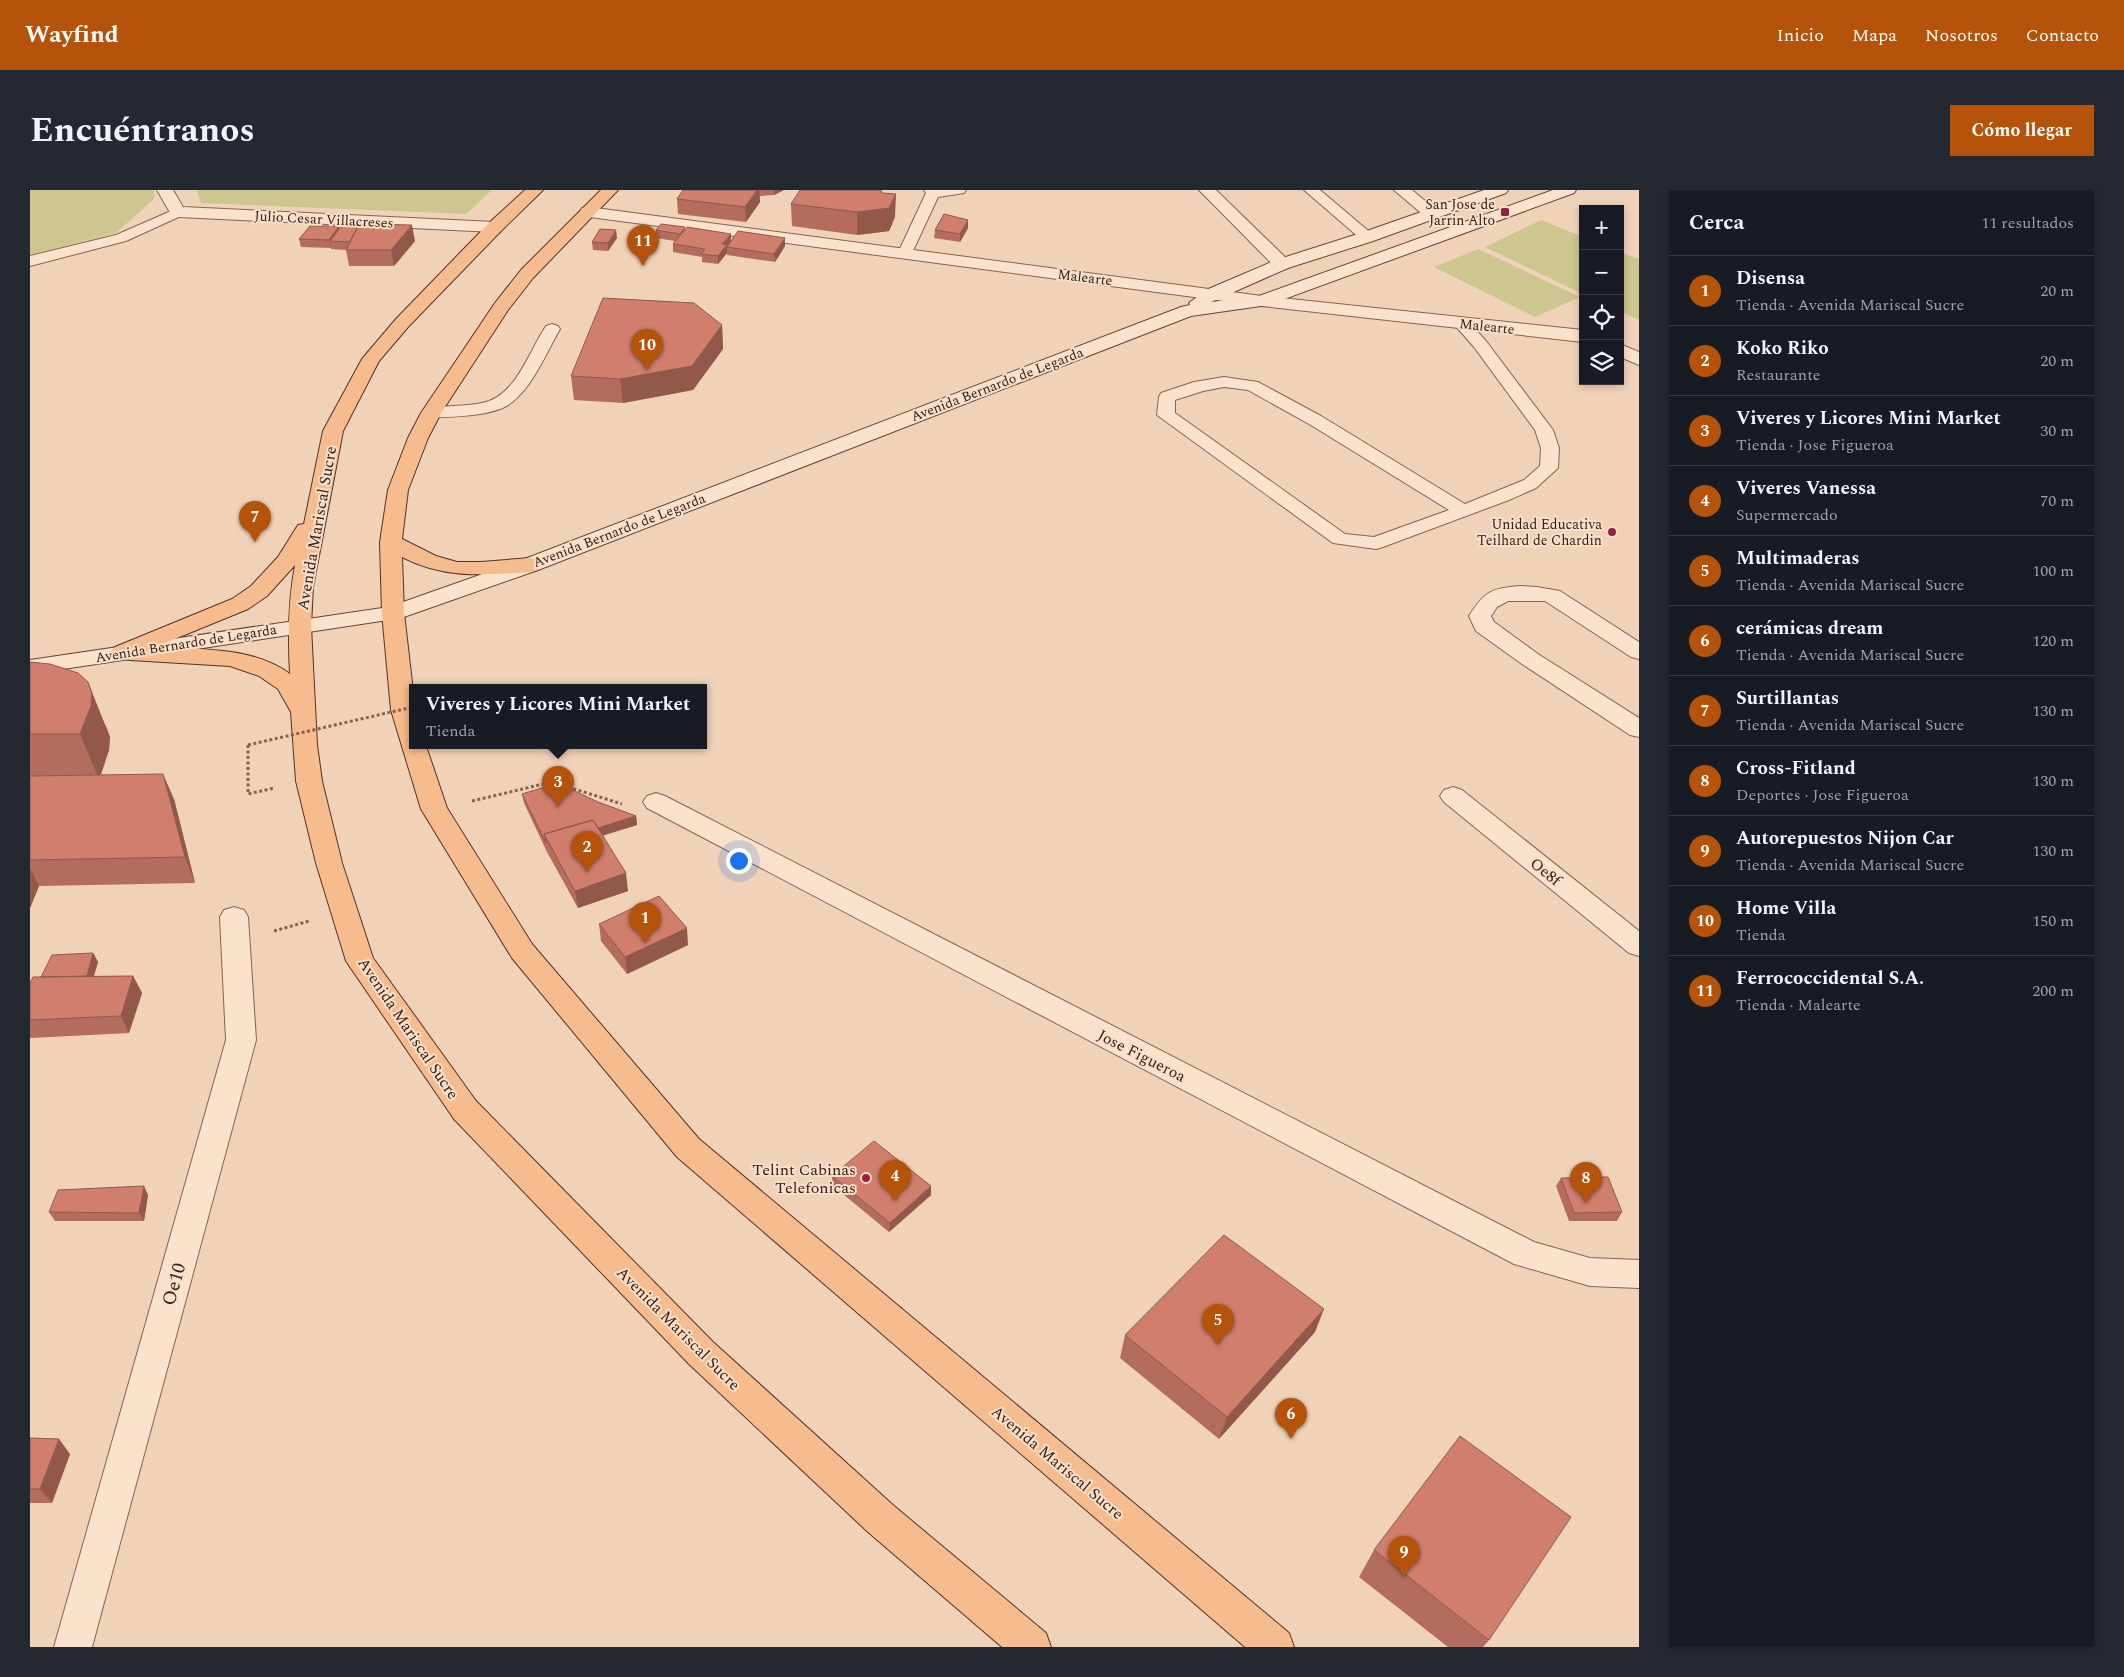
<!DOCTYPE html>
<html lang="es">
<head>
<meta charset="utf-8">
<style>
  body { margin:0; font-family:Spectral,serif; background:#242831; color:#f1f3f6 }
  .controls { position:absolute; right:15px; top:15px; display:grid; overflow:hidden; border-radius:0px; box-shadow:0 2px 8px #0003 }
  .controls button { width:45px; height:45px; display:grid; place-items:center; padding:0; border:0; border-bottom:1px solid #363941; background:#171b24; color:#f1f3f6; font:25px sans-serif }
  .you { position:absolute; left:708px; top:670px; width:18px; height:18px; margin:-12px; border:4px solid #fff; border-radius:50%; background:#1a73e8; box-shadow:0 0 0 8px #1a73e833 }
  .badge { display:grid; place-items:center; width:32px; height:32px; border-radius:50%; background:#b45309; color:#fff; font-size:16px; font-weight:700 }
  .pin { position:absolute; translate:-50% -41px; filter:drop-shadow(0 1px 2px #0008) }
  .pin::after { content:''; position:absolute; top:26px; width:18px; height:15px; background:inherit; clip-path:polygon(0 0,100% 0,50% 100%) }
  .popup { position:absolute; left:379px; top:494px; width:298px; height:65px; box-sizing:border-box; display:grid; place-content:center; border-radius:0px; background:#171b24; filter:drop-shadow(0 1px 4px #0005); font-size:16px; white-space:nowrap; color:#9ea1a6 }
  .popup b { font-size:19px; color:#f1f3f6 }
  .popup::after { content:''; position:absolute; left:50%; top:100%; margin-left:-10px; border:10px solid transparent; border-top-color:#171b24 }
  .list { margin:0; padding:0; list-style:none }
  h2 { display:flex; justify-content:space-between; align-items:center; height:65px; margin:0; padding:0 20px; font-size:21px }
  h2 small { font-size:16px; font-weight:400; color:#9ea1a6 }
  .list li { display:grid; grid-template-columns:32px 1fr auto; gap:15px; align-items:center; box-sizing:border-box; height:70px; padding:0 20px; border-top:1px solid #363941 }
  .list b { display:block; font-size:19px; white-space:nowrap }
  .list p { margin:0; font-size:16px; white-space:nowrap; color:#9ea1a6 }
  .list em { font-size:16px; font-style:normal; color:#9ea1a6 }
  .icon { flex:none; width:28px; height:28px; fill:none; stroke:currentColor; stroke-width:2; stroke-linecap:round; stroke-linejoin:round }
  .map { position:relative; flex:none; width:1609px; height:1457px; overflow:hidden; border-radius:0px }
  header { display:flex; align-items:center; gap:30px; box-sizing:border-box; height:70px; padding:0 25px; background:#b45309; color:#fff }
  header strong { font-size:24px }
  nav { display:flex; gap:28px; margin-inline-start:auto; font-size:18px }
  .intro { display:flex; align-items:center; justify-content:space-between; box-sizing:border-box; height:120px; padding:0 30px }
  h1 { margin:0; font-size:35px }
  .button { padding:12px 22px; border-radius:0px; background:#b45309; color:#fff; font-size:18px; font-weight:700 }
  main { display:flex; gap:30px; padding:0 30px }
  aside { flex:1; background:#171b24; border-radius:0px; box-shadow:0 2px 8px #0003 }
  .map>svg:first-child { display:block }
  .green { fill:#cdc68e }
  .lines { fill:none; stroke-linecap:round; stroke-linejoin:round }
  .lane-casing { stroke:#876253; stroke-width:2 }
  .street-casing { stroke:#876253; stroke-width:2 }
  .secondary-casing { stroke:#684437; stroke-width:2 }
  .primary-casing { stroke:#533229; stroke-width:2 }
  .path { stroke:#876253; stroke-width:3; stroke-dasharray:3 2.5; stroke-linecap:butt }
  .lane { fill:#fbe2cd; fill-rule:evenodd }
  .street { fill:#fbe2cd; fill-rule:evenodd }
  .secondary { fill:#fbe2cd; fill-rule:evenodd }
  .primary { fill:#f7bc8d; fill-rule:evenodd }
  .path-bridge { stroke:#876253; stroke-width:3; stroke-dasharray:3 2.5; stroke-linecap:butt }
  .wall { fill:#b36c5e }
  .shaded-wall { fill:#92584c }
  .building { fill:#d07e6d; stroke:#92584c }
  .poi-dot { fill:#98213e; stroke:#f7dfc9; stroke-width:2 }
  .labels { text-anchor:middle; stroke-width:4; stroke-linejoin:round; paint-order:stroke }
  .far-poi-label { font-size:14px; fill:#352019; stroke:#f7dfc9; text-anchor:end }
  .far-street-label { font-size:14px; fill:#352019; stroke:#f7dfc9 }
  .street-label { font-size:16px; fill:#352019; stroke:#f7dfc9 }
  .poi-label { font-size:16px; fill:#352019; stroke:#f7dfc9; text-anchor:end }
  .near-street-label { font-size:19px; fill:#352019; stroke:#f7dfc9 }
</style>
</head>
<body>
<header>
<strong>Wayfind</strong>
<nav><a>Inicio</a><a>Mapa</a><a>Nosotros</a><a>Contacto</a></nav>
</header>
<div class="intro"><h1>Encuéntranos</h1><a class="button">Cómo llegar</a></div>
<main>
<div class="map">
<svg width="1609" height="1457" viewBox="0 0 1609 1457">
  <rect width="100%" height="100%" fill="#f0d2b9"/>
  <path class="green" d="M0,0H124V9L86,43L0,65Z
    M167,0H462L436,24L171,13Z
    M1511,30L1553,47V104L1455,57Z
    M1448,59L1550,107L1505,127L1404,77Z
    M1590,62L1609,69V130L1590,121Z"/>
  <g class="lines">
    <defs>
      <path id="lane" d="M894,0H936L934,3L908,7L882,63L880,66H870L868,63L896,3Z
        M1274,0H1290L1342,44L1344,47L1342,50H1332Z
        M148,18L153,19L155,22L153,25L96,51L0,76V66L86,45Z
        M1431,128L1437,130L1456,151L1523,240L1529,258L1528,278L1506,298L1479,310L1353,357L1346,359L1303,353L1127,225L1129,207L1131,203L1164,192L1194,187L1228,192L1291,226L1435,314L1494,290L1510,276L1511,258L1505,240L1444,157L1423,133L1425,130ZM1194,197L1218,200L1279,234L1419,320L1344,347L1315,344L1145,223V210L1173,201Z
        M522,134L528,136L530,139C516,163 498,209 470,219C448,227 424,226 401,228L395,227L392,223L395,219C414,215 433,217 452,213C486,207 499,161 516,136Z"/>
      <path id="street" d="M127,0H143L153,17L465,32L471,33L473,37L471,41L465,42L148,27L142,26Z
        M1169,0H1186L1258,70L1261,74L1258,78L1252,79L1246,78Z
        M1364,0H1382L1411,24L1409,28H1397Z
        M558,17L1232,106L1553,140V152L1232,116L552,26L550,22L552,18Z
        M1590,154L1609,162V175L1590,167Z
        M1490,396L1507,397L1530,401L1609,452V469L1601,467L1515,411H1478L1467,417L1461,426L1464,432L1508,464L1609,528V547L1600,545L1492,474L1446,441L1439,426C1454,402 1461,398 1490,396Z
        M1423,597L1432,600L1609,741V766L1599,763L1414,612L1410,606L1414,600Z
        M626,603L635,606L1504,1052L1560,1068L1609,1070V1098L1560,1096L1484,1074L617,618L613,612L617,606Z
        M204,717L214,720L218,727L226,850L62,1457H24L196,850L190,727L194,720Z"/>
      <path id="secondary" d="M1454,0H1478L1476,3L1343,51L1258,78L1181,112L1229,106L1523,0H1546L1544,3L1238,115L1161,126L508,380L371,428L0,484V470L359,417L492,370L1151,117L1160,115L1159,113L1176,100L1246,70L1331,43Z"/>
      <path id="primary" d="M495,0H513L471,41L378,137L349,171L313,241L283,397L281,436L287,555L292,591L312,673L343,768L446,911L683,1152L864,1316L1016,1443L1021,1457H972L838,1342L659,1174L424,929L316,771L286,673L266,591L261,522L248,499L229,486L200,476L100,470L85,467L81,462L85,457L202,409L221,396L248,367L268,335L274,334L293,241L332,169L366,129L459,33ZM265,375C258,412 258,447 260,484C222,456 170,460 125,457L218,419L237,406Z
        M571,0H588L503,88L478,120L411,223L398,248L378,300L372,349L406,366L427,372H451L500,368L508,370L511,375L508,380L500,382C454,385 414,389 372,367L374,423L383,501V556H396L417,618L502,754L669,949L1259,1443L1264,1457H1215L647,967L482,768L391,619L361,520L352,423L350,352L358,300L378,248L391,223L465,113L491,80Z"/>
    </defs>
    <use href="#lane" class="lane-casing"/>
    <use href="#street" class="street-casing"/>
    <use href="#secondary" class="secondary-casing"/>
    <use href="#primary" class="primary-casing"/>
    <path class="path" d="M218,555V604L244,598
      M442,611L522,592L592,614
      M244,741L279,731"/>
    <use href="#lane" class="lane"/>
    <use href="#street" class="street"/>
    <use href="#secondary" class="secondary"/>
    <use href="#primary" class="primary"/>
    <path class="path-bridge" d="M218,555L383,517"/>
  </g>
  <path class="wall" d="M653,0H754L744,5L730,6V12L716,32L648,24L647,9Z
    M852,3L865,27L859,41L827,45L762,36L761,14Z
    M335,34L385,51L364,76H319L316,60L301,59V58L271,57L269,49L309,36V38Z
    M938,38L930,52L904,48L905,40Z
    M656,39L701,51L755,48V56L745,72L697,65V57V63L688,74L672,72V67L643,62V54L645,51L626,48V40Z
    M587,48L578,61L563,60L562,52Z
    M692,135L693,159L663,200L593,213L544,210L541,186Z
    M0,472L76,536L80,547L79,560L71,585L144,609L165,693L9,696L0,718Z
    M492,604L568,612L606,626L607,635L572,646L598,701L548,718L517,662L494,613Z
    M569,734L658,755L597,784L571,751Z
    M63,763L68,772L64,786H103L112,803L99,843L0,848V793L11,787Z
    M802,986L901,1005L859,1042L802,995Z
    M1531,988L1592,1022L1587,1031H1539L1526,996Z
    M118,1005L114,1031H25L19,1022Z
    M1285,1142L1189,1249L1090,1168L1095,1145Z
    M0,1248L40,1264L22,1313H0Z
    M1344,1360L1459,1450L1453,1457H1418L1329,1387Z"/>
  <path class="shaded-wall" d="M727,0H729L730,12L716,32L715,17Z
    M744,0H754L744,5Z
    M866,4L865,27L859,41L827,45V22Z
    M938,30V38L930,52V44Z
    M382,35L385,51L364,76L361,60Z
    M309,36L311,44L300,51L301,58L299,50Z
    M586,40L587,48L578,61V53Z
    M701,44V52L697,57V63L688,74V66L692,54Z
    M755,48V56L745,72L744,64Z
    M692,135L693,159L663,200L593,213L590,189Z
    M58,492L80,547L79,560L69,589L50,544Z
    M133,584L144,609L165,693L155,667Z
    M606,626L607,635L523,660L518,652Z
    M0,678L9,696L0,718Z
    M596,683L598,701L548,718L545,701Z
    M657,738L658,755L597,784L595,767Z
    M63,763L68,772L60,798L56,790Z
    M103,786L112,803L99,843L91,826Z
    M114,996L118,1005L114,1031L109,1023Z
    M901,996V1005L859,1042L860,1033Z
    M1294,1119L1285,1142L1189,1249L1197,1227Z
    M29,1249L40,1264L22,1313L10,1299Z"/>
  <path class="building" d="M653,0H727L715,17L647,9Z
    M770,0H851L852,3L866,4L859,18L827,22L761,14Z
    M914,24L938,30L930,44L905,40Z
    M316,30L334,31L332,34H329L320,52L300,51Z
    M329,34L382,35L361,60H316Z
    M631,34L655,37L650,44L626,40Z
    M280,36H309L299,50L269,49Z
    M657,37L701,44L692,54L697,55L688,66L671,64L675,59L643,54Z
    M570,39L586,40L578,53L562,52Z
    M708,41L755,48L744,64L697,57Z
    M573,108L664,113L692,135L662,176L590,189L541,186Z
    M0,472L20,474L48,483L58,492L62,503L61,516L50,544H0Z
    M133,584L155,667L0,670V586Z
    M528,593L568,612L606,626L568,638L563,630L514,644L516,653L492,604Z
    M563,630L596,683L545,701L514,644Z
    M629,706L657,738L595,767L569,734Z
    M63,763L57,786L11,787L22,765Z
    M103,786L91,826L0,830V793L3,787Z
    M844,951L901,996L860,1033L802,986Z
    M1578,987L1592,1022L1544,1023L1531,988Z
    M114,996L109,1023L19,1022L28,1000Z
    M1194,1045L1294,1119L1197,1227L1095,1145Z
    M1430,1246L1541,1327L1459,1450L1344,1360Z
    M0,1248L29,1249L10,1299H0Z"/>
  <g class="poi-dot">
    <rect x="1470" y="17" width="10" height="10" rx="2.5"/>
    <circle cx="1582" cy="342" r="5"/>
    <circle cx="836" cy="988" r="5"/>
  </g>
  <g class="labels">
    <g class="far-poi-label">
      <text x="1465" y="19">San Jose de<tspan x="1465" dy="16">Jarrin Alto</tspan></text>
      <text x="1572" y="339">Unidad Educativa<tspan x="1572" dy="16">Teilhard de Chardin</tspan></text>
    </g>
    <g class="far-street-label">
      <text transform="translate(294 29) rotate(3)" y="5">Julio Cesar Villacreses</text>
      <text transform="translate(1055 87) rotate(7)" y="5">Malearte</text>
      <text transform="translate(1457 136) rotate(6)" y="5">Malearte</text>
      <text transform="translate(967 194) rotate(-21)" y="5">Avenida Bernardo de Legarda</text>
      <text transform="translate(589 340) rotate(-21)" y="5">Avenida Bernardo de Legarda</text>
      <text transform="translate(156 453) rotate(-9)" y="5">Avenida Bernardo de Legarda</text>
    </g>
    <g class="street-label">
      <text transform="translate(286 338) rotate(-80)" y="6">Avenida Mariscal Sucre</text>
      <text transform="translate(1516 681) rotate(39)" y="6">Oe8f</text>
      <text transform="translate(379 838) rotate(56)" y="6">Avenida Mariscal Sucre</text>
      <text transform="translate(1112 865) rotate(27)" y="6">Jose Figueroa</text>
      <text transform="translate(649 1138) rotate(45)" y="6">Avenida Mariscal Sucre</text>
      <text transform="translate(1028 1272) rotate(40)" y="6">Avenida Mariscal Sucre</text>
    </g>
    <g class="poi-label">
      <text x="826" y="985">Telint Cabinas<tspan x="826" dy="18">Telefonicas</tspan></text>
    </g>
    <g class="near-street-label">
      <text transform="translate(143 1094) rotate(-74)" y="7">Oe10</text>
    </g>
  </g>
</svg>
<div class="controls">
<button>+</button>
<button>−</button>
<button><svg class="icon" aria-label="locate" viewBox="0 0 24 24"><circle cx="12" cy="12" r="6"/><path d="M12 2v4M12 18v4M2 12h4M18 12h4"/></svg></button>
<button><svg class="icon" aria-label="layers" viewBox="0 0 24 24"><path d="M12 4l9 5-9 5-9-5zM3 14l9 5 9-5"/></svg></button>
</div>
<div class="you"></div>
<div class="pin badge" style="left:615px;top:753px">1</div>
<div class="pin badge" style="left:557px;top:682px">2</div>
<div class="pin badge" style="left:528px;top:617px">3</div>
<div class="popup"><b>Viveres y Licores Mini Market</b>Tienda</div>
<div class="pin badge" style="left:865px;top:1011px">4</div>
<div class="pin badge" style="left:1188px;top:1155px">5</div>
<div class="pin badge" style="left:1261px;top:1249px">6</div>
<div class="pin badge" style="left:225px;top:352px">7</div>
<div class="pin badge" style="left:1556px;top:1013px">8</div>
<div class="pin badge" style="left:1374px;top:1387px">9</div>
<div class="pin badge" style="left:617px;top:180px">10</div>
<div class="pin badge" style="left:613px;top:76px">11</div>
</div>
<aside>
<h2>Cerca<small>11 resultados</small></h2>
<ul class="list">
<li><span class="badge">1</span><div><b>Disensa</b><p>Tienda · Avenida Mariscal Sucre</p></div><em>20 m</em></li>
<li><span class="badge">2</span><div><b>Koko Riko</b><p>Restaurante</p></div><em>20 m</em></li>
<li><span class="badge">3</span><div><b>Viveres y Licores Mini Market</b><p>Tienda · Jose Figueroa</p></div><em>30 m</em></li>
<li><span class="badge">4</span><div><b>Viveres Vanessa</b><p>Supermercado</p></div><em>70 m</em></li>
<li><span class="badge">5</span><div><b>Multimaderas</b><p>Tienda · Avenida Mariscal Sucre</p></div><em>100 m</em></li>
<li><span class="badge">6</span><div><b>cerámicas dream</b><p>Tienda · Avenida Mariscal Sucre</p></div><em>120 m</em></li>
<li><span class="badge">7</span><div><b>Surtillantas</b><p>Tienda · Avenida Mariscal Sucre</p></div><em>130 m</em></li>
<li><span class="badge">8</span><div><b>Cross-Fitland</b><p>Deportes · Jose Figueroa</p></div><em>130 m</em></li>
<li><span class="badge">9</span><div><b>Autorepuestos Nijon Car</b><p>Tienda · Avenida Mariscal Sucre</p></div><em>130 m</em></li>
<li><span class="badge">10</span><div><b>Home Villa</b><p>Tienda</p></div><em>150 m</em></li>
<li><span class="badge">11</span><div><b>Ferrococcidental S.A.</b><p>Tienda · Malearte</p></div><em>200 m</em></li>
</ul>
</aside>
</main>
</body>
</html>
